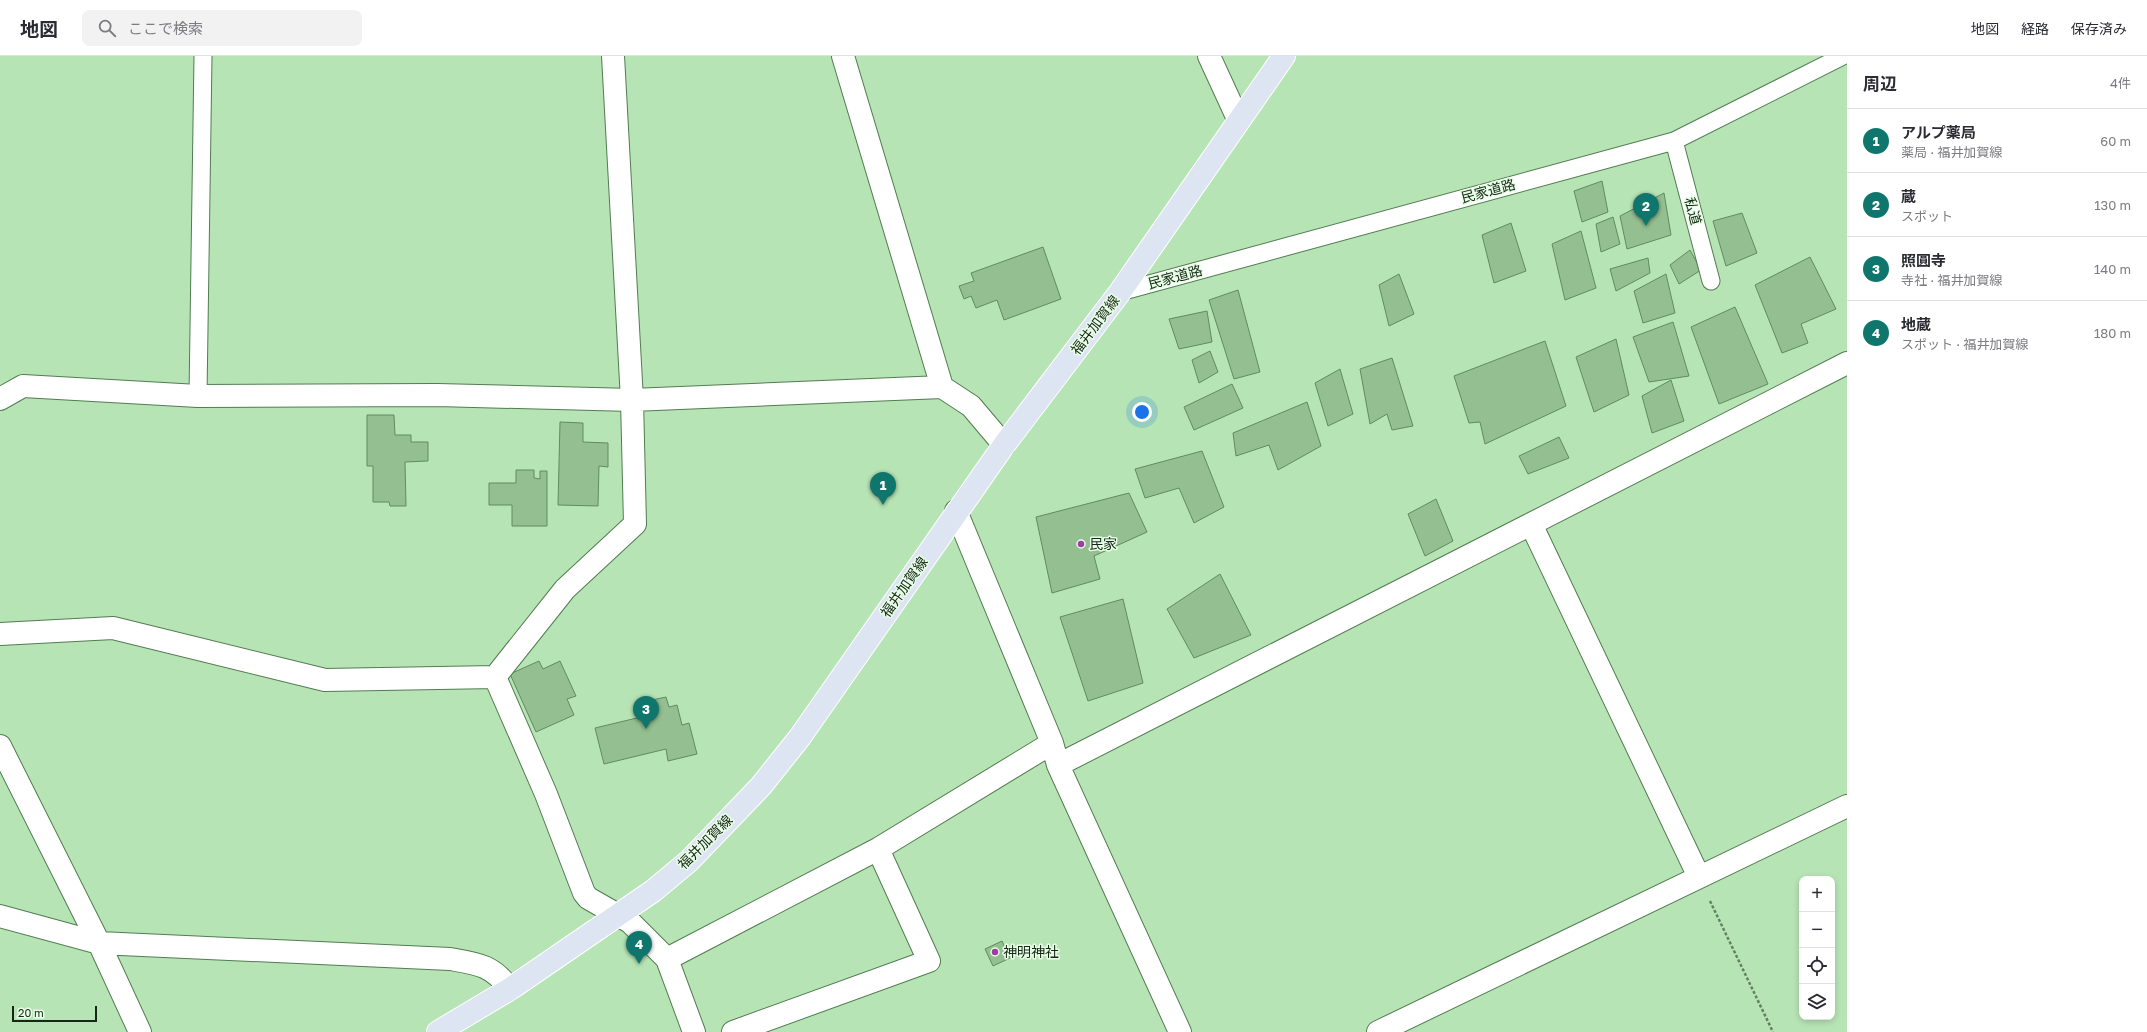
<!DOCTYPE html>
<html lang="ja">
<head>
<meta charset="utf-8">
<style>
  body { margin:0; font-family:"Golos Text","Noto Sans JP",sans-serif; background:#f2f2f3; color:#2b2b33 }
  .controls { position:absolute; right:12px; bottom:12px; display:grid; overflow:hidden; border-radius:8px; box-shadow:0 2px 6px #0003 }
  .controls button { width:36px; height:36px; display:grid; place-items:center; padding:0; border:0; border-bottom:1px solid #e1e1e2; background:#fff; color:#2b2b33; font:20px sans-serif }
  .scale { position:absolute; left:12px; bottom:10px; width:85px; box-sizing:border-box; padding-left:4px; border:2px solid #162715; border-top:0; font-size:11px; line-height:14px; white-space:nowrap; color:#162715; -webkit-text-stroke:3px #e8ffe7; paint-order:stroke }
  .you { position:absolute; left:1142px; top:356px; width:14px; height:14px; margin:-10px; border:3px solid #fff; border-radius:50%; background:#1a73e8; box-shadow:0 0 0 6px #1a73e833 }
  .badge { display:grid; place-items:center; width:26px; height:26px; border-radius:50%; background:#0f766e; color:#fff; font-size:13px; font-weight:700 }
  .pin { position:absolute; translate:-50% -33px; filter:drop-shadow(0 1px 2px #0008) }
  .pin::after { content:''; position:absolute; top:21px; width:14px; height:12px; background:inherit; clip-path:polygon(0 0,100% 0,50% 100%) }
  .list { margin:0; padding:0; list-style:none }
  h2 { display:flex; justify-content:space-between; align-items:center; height:52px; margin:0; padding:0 16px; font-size:17px }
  h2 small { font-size:13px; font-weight:400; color:#7c7c81 }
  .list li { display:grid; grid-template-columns:26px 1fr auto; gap:12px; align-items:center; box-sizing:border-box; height:64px; padding:0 16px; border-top:1px solid #e1e1e2 }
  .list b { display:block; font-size:15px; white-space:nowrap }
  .list p { margin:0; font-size:13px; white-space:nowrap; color:#7c7c81 }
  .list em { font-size:13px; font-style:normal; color:#7c7c81 }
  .icon { flex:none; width:22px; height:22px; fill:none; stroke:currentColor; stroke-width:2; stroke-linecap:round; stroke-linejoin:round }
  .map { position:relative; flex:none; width:1847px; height:976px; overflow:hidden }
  header { display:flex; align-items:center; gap:24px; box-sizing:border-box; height:56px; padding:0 20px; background:#fff; border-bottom:1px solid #e1e1e2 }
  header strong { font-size:19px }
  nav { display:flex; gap:22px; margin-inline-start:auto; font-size:14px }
  .search { width:280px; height:36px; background:#f2f2f3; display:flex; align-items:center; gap:10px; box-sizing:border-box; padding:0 14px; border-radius:8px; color:#7c7c81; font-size:15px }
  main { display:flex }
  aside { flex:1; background:#fff }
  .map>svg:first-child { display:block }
  .building { fill:#93bf91; stroke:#618b60 }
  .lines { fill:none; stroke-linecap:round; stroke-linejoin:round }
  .lane-casing { stroke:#527c51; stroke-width:19 }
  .street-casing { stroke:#527c51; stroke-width:24 }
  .primary-casing { stroke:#fff; stroke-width:24 }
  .path { stroke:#638262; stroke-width:2.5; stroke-dasharray:3 2; stroke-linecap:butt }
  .lane { stroke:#fff; stroke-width:17 }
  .street { stroke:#fff; stroke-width:22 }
  .primary { stroke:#dde4f2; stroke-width:22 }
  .poi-dot { fill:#9d3ea7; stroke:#e8ffe7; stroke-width:1.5 }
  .labels { text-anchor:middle; stroke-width:3; stroke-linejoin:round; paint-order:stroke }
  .street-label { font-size:14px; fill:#162715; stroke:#e8ffe7 }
  .poi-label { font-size:14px; fill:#162715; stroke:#e8ffe7; text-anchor:start }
</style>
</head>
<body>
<header>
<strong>地図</strong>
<div class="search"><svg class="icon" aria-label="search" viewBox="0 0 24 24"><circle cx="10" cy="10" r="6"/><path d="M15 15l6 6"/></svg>ここで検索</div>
<nav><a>地図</a><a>経路</a><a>保存済み</a></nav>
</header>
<main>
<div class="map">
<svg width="1847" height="976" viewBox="0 0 1847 976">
  <rect width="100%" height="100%" fill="#b7e4b5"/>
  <path class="building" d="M1602,125L1608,156L1582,166L1574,135Z
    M1664,137L1671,179L1627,193L1620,160Z
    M1742,157L1757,197L1726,210L1713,165Z
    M1613,161L1620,188L1601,196L1596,168Z
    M1511,167L1526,215L1494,227L1482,179Z
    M1581,175L1596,232L1565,244L1552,188Z
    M1043,191L1061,243L1004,264L997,244L976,252L971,240L964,243L959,230L974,225L971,217Z
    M1690,194L1701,214L1679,228L1670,209Z
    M1810,201L1836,253L1801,268L1808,287L1782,297L1755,229Z
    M1648,202L1650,217L1616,235L1610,213Z
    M1399,218L1414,258L1389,270L1379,229Z
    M1666,218L1675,257L1643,267L1634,235Z
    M1238,234L1260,316L1234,323L1209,244Z
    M1735,251L1768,328L1719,348L1691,271Z
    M1207,255L1212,286L1179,293L1169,263Z
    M1673,266L1689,320L1649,326L1633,281Z
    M1616,283L1629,339L1594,356L1576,301Z
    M1545,285L1566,350L1485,388L1480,366L1469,367L1454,320Z
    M1210,295L1218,316L1199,327L1192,304Z
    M1392,302L1413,370L1392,374L1387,358L1370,368L1360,313Z
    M1340,313L1353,358L1328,370L1315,327Z
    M1671,324L1684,365L1652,377L1642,340Z
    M1232,328L1243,352L1194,374L1184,351Z
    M1307,346L1321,390L1278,414L1269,389L1236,400L1233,377Z
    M367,359H394L395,379H411V386H428V405L405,406L406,450H390L389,446H373V410H367Z
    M560,366L583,367V386L608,387V411L599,410L598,450L558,449Z
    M1559,381L1569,402L1528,418L1519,400Z
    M1202,395L1224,451L1194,467L1179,432L1145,442L1135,413Z
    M516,414H534V422L540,423V415H547V470H512V449H489V427H516Z
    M1129,437L1147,476L1094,500L1100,523L1052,537L1036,461Z
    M1436,443L1453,485L1425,500L1408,458Z
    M1220,518L1251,579L1194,602L1167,553Z
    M1123,543L1143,627L1088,645L1060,561Z
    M539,605L543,613L560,605L576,640L567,643L574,659L536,676L510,618Z
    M666,641L669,651L677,649L682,669L689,667L697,698L668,705L666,693L604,708L595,672L641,661L638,647Z
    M1002,885L1010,902L993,910L985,893Z"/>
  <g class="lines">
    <defs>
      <path id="lane" d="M1674,85L1711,225
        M1120,236L1674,85L1843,0
        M198,340L203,0"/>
      <path id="street" d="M613,0L632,344L635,468L565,533L495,621L546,738L584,837L588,842L630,866L667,903L694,976
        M843,0L942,331
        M1209,0L1238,63
        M0,343L23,330L198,340L437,339L632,344L942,331L971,350L1004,389
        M956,455L1052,687L1058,709L1180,976
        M1531,468L1699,821
        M0,578L113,572L325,624L495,621
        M0,690L99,887L140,976
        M1058,709L1847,307
        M0,860L99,887L450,903C479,908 492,909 510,933
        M667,903L878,793L1052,687
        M733,976L929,905L878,793
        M1378,976L1847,750"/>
      <path id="primary" d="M438,976L510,933L653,835L689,805L761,730L800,681L1004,389L1120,236L1284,0"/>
    </defs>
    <use href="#lane" class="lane-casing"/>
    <use href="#street" class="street-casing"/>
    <use href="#primary" class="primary-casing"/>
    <path class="path" d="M1710,845L1773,976"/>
    <use href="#lane" class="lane"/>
    <use href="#street" class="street"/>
    <use href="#primary" class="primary"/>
  </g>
  <g class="poi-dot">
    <circle cx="1081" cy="488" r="4"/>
    <circle cx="995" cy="896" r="4"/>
  </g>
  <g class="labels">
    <g class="street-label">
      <text transform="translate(1488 135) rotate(-15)" y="5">民家道路</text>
      <text transform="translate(1693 155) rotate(75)" y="5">私道</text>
      <text transform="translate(1175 221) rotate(-15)" y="5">民家道路</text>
      <text transform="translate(1095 269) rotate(-53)" y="5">福井加賀線</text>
      <text transform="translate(904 531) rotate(-55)" y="5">福井加賀線</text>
      <text transform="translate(705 786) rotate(-45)" y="5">福井加賀線</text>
    </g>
    <g class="poi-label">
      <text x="1089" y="493">民家</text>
      <text x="1003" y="901">神明神社</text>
    </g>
  </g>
</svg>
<div class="controls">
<button>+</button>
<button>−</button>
<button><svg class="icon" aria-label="locate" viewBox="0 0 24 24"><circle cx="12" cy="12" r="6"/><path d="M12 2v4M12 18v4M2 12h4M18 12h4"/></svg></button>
<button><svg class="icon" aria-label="layers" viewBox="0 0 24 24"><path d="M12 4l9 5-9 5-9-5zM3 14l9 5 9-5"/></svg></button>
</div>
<div class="scale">20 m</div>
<div class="you"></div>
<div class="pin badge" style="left:883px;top:449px">1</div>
<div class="pin badge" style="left:1646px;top:170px">2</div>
<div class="pin badge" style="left:646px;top:673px">3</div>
<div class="pin badge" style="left:639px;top:908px">4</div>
</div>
<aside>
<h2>周辺<small>4件</small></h2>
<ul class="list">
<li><span class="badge">1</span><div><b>アルプ薬局</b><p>薬局 · 福井加賀線</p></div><em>60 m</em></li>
<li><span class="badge">2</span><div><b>蔵</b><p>スポット</p></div><em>130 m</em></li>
<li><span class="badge">3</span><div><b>照圓寺</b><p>寺社 · 福井加賀線</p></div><em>140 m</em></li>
<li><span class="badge">4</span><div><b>地蔵</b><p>スポット · 福井加賀線</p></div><em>180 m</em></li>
</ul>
</aside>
</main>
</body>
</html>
